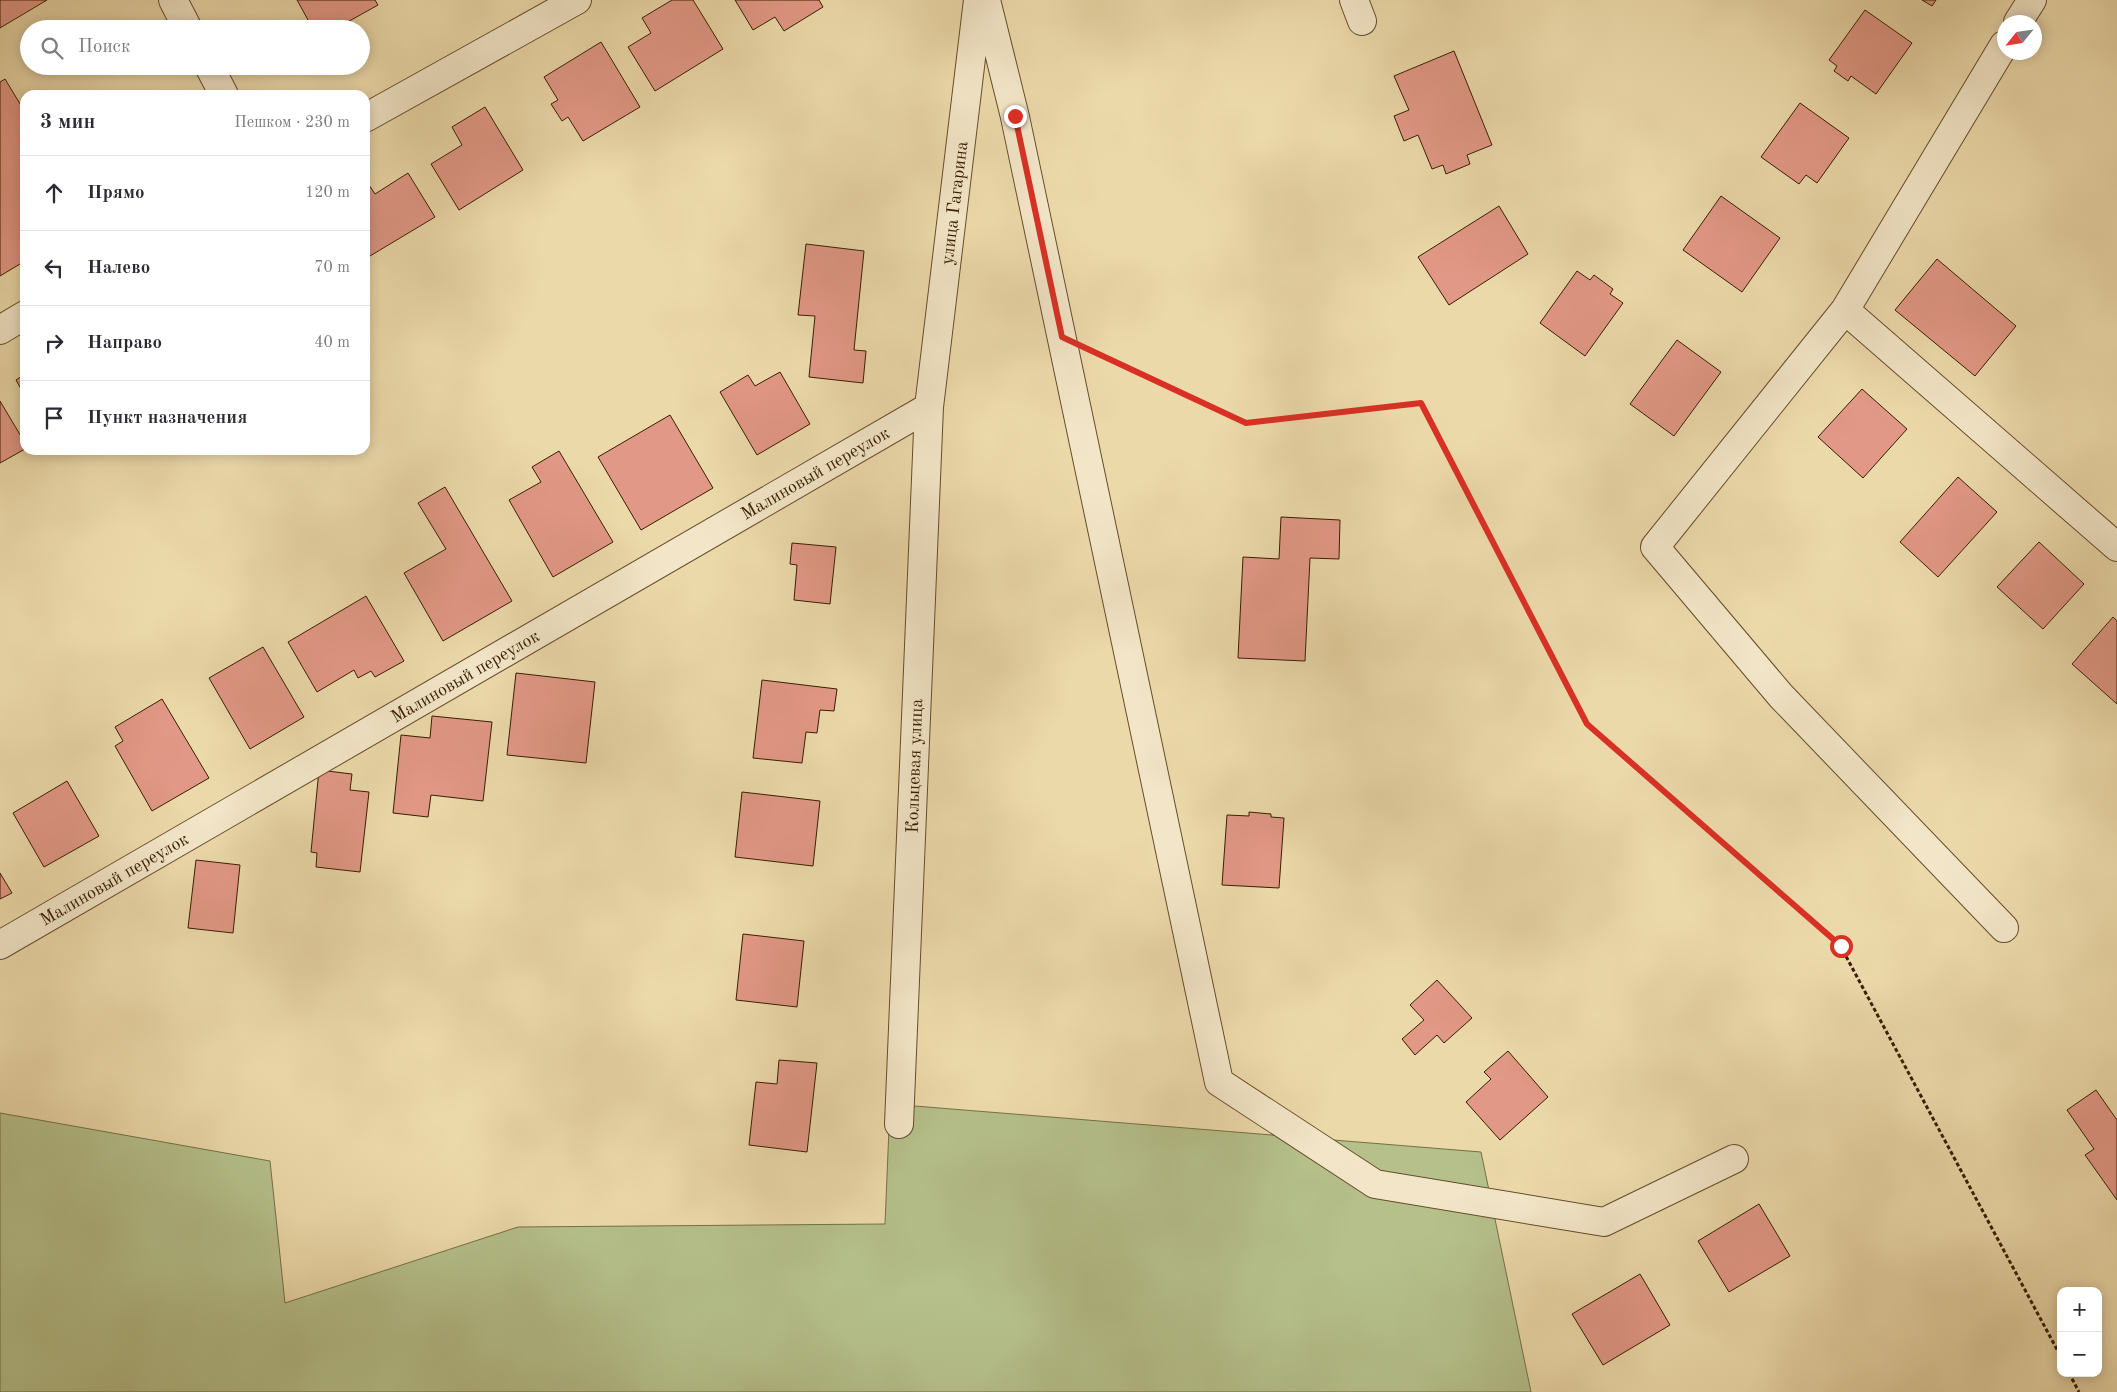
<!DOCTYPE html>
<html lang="ru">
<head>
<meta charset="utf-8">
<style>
  body { margin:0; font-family:"Old Standard TT",serif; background:#f2f2f3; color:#2b2b33 }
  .controls { position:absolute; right:15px; bottom:15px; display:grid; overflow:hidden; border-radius:10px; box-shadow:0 2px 12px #0003 }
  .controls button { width:45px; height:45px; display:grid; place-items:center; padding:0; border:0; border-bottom:1px solid #e1e1e2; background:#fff; color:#2b2b33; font:25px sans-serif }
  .compass { position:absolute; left:1997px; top:15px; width:45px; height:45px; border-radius:50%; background:#fff; box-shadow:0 2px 12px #0003; rotate:240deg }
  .stop { position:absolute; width:15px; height:15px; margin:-11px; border:4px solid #d93025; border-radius:50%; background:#fff }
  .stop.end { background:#d93025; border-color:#fff; box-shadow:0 1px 5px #0008 }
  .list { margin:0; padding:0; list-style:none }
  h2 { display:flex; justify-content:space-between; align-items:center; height:65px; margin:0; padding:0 20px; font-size:21px }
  h2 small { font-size:16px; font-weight:400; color:#7c7c81 }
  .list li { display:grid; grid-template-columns:32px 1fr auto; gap:15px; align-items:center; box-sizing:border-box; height:75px; padding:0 20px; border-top:1px solid #e1e1e2 }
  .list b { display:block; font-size:19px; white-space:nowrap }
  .list em { font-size:16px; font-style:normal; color:#7c7c81 }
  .icon { flex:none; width:28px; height:28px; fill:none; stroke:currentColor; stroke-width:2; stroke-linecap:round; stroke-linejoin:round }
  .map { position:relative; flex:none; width:2117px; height:1392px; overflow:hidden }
  .search { position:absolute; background:#fff; box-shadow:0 2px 12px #0003; left:20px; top:20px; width:350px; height:55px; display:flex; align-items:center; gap:12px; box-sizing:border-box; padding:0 18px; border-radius:28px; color:#7c7c81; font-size:19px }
  .panel { position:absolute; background:#fff; box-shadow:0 2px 12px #0003; left:20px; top:90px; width:350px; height:365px; border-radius:15px }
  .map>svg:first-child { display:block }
  .green { fill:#b5c08b; stroke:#766f46 }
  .building { fill:#e29886; stroke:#361e00 }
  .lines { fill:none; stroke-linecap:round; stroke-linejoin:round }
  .minor-casing { stroke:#644d2a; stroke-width:30 }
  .path { stroke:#361e00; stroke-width:3; stroke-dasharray:4 2.5; stroke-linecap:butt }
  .minor { stroke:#f3e6c8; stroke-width:28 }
  .route { stroke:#d93025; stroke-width:6 }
  .labels { text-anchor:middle; stroke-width:4.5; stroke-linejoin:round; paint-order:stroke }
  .street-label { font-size:18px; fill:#361e00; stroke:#f3e6c8 }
</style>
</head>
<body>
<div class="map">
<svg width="2117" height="1392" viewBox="0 0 2117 1392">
  <rect width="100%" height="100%" fill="#ecd9aa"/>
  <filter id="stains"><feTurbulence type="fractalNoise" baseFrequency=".004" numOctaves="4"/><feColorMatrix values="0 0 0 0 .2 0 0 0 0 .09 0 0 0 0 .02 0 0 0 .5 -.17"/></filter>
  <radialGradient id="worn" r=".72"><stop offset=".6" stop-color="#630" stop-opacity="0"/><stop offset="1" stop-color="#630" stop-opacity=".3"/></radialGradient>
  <path class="green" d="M890,1104L1481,1152L1531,1392H0V1113L270,1161L285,1303L518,1227L885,1224Z"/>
  <path class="building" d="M0,0H47L0,28Z
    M297,0H375L378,5L335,29H313Z
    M672,0H693L723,49L655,91L628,47L651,33L642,18Z
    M735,0H819L823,7L784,31L775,17L753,30Z
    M1922,0H1936L1932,6Z
    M1865,10L1912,43L1876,94L1851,76L1848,81L1834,71L1837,66L1829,60Z
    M601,42L640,107L583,141L568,117L562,121L551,104L558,100L544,77Z
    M1454,51L1492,145L1467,155L1470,164L1446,174L1443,165L1432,169L1418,135L1404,141L1394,116L1409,110L1394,76Z
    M5,79L25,112V261L0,276V82Z
    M1800,103L1849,138L1817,183L1806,175L1799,184L1761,157Z
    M485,107L523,170L459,210L431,164L462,145L452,127Z
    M408,173L435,217L365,259V183L367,182L375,194Z
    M1721,196L1780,238L1742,292L1683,250Z
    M1499,206L1528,254L1449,305L1418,257Z
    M806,244L864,251L854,350L866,351L863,383L809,377L815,316L798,315Z
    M1937,259L2016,326L1975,376L1895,310Z
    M1577,271L1590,280L1594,275L1613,289L1610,294L1623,303L1585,356L1540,323Z
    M1677,340L1721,372L1674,436L1630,404Z
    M780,372L810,424L757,455L720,392L748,375L755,386Z
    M25,374V396L16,380Z
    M1862,389L1907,429L1863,478L1818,437Z
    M0,401L25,443V449L0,463Z
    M670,415L713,488L641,530L598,457Z
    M559,451L613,542L553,577L509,500L541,482L532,467Z
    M1958,477L1997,512L1938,577L1900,542Z
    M445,487L512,601L443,641L404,573L446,549L418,503Z
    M1281,517L1340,520L1339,559L1310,558L1305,661L1238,658L1243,557L1279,559Z
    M2039,542L2084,584L2043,629L1997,587Z
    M792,543L836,547L830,604L794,600L797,565L790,564Z
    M366,596L404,661L375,677L371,671L358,678L354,670L317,692L288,642Z
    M2113,617L2117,621V704L2072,664Z
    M263,647L304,717L250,749L209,678Z
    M516,673L595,682L586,763L507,755Z
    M762,680L837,689L834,711L820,710L817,733L806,732L802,763L753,758Z
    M162,699L209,778L152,811L115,746L123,741L115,727Z
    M432,716L492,722L483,801L431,795L428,817L393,813L401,735L430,738Z
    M319,770L352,774L350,790L369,792L360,872L316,867L317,853L311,852Z
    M67,781L99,836L44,867L13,813Z
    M742,792L820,801L813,866L735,857Z
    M1249,812L1271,814V817L1284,818L1279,888L1222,885L1227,815L1249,816Z
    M196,860L240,865L233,933L188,928Z
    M0,873L12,893L0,899Z
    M743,934L804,941L797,1007L736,1000Z
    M1437,980L1472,1018L1444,1043L1437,1035L1415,1055L1402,1039L1424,1020L1410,1005Z
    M1508,1051L1548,1097L1500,1140L1466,1102L1491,1079L1484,1072Z
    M779,1060L817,1063L807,1152L749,1145L756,1082L777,1084Z
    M2096,1090L2117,1120V1200L2085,1155L2094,1149L2067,1110Z
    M1759,1204L1790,1256L1729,1292L1698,1241Z
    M1640,1274L1670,1325L1603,1365L1572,1314Z"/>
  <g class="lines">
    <defs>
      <path id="minor" d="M173,0L188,29
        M986,0L1015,117L1219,1082L1375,1184L1604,1222L1734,1159
        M1354,0L1362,21
        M2018,22L2032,0
        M209,66L224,95
        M365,118L577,0
        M1845,310L2117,547
        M0,330L25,315
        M2004,928L1781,696L1655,547L1845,310L2004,45
        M0,945L929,407
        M899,1124L929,407L978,0"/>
    </defs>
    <use href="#minor" class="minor-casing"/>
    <path class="path" d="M1101,355L1246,423L1421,403L1587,724L1841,947L2061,1357
      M2069,1373L2079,1392"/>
    <use href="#minor" class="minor"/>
  </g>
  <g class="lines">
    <path class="route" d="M1015,116L1062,337L1246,423L1421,403L1587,724L1841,946"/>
  </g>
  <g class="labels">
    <g class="street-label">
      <text transform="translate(954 203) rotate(-83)" y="6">улица Гагарина</text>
      <text transform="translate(815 473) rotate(-30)" y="6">Малиновый переулок</text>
      <text transform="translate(465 676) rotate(-30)" y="6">Малиновый переулок</text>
      <text transform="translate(914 766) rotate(-88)" y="6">Кольцевая улица</text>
      <text transform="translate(114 879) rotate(-30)" y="6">Малиновый переулок</text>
    </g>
  </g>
  <rect width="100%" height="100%" filter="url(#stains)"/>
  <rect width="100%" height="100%" fill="url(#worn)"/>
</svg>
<div class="controls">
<button>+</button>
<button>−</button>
</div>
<svg class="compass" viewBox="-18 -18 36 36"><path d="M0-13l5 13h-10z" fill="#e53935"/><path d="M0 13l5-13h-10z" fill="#7c7c81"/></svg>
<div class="stop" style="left:1841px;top:946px"></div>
<div class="stop end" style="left:1015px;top:116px"></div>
<div class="search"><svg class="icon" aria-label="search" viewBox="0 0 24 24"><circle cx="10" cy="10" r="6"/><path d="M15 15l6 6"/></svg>Поиск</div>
<section class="panel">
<h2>3 мин<small>Пешком · 230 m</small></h2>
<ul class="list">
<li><svg class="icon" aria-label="ahead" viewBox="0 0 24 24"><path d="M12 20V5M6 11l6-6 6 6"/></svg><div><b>Прямо</b></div><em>120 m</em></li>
<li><svg class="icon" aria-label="left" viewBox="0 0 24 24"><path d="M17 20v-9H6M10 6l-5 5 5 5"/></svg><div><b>Налево</b></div><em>70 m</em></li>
<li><svg class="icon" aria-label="right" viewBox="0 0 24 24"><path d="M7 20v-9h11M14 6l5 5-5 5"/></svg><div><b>Направо</b></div><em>40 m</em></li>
<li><svg class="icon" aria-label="arrive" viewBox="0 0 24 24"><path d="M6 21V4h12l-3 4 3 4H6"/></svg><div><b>Пункт назначения</b></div></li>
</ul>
</section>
</div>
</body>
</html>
